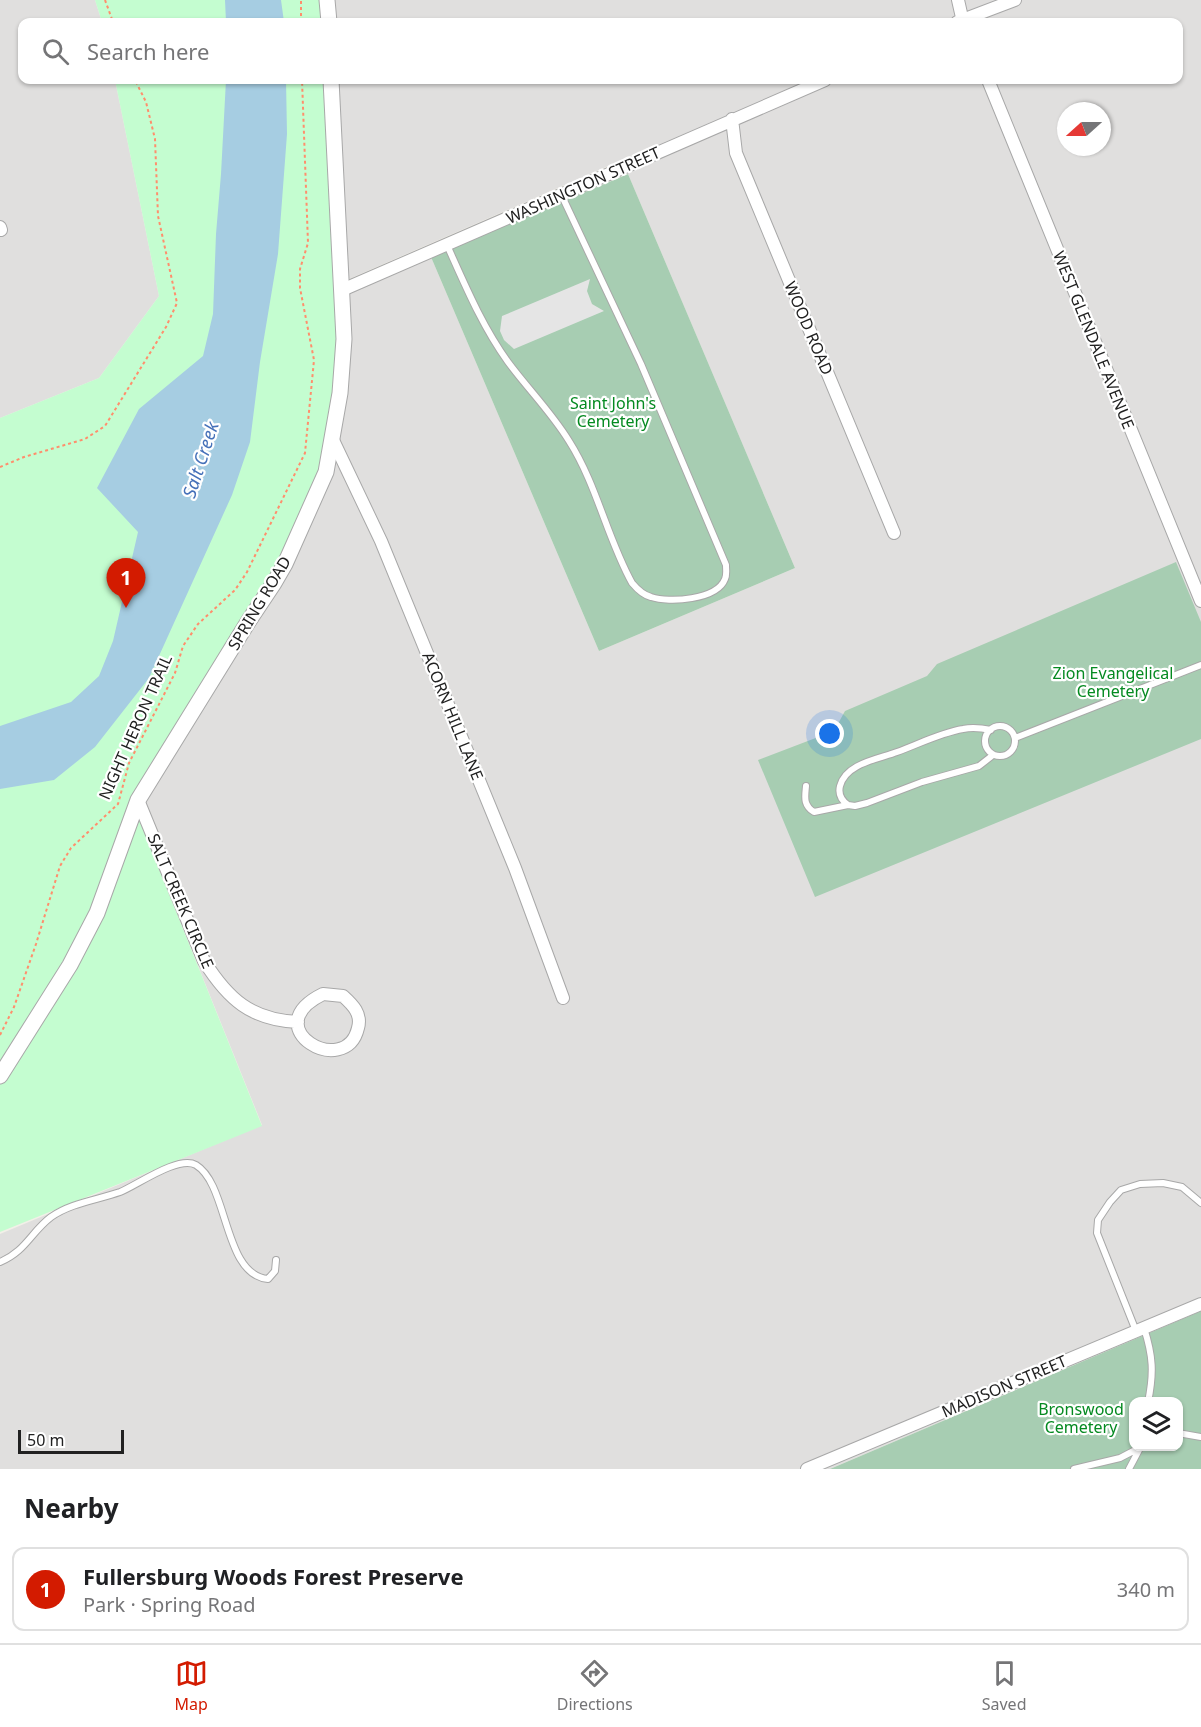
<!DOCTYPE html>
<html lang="en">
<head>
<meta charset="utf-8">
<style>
  body { margin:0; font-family:"Noto Sans",sans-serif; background:#f2f2f2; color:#202124 }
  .controls { position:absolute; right:18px; bottom:18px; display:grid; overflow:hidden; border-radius:12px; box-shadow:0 2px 4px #0004 }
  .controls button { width:54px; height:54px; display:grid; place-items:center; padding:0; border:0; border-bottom:2px solid #e0e0e0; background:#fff; color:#202124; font:30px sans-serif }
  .compass { position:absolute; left:1057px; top:102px; width:54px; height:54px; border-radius:50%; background:#fff; box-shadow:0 2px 4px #0004; rotate:249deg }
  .scale { position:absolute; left:18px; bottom:15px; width:106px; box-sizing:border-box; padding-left:6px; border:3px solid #212121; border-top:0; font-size:16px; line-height:21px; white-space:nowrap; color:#212121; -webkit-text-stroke:4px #fff; paint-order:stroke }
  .you { position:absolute; left:830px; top:734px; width:21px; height:21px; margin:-15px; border:4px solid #fff; border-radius:50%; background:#1a73e8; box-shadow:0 0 0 9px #1a73e833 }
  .badge { display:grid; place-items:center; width:39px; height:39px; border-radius:50%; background:#d31b00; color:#fff; font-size:20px; font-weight:700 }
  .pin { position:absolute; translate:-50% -50px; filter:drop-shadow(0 2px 3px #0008) }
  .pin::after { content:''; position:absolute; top:32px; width:21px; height:18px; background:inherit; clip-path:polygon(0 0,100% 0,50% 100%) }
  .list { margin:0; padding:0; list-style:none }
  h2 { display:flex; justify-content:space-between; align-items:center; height:78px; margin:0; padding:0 24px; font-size:26px }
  h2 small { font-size:20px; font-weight:400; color:#757577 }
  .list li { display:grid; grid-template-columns:39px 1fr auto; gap:18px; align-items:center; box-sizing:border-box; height:84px; margin:0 12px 12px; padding:0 12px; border:2px solid #e0e0e0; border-radius:12px }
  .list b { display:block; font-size:22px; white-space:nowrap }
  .list p { margin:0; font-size:20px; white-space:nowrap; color:#757577 }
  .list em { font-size:20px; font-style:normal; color:#757577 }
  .icon { flex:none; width:33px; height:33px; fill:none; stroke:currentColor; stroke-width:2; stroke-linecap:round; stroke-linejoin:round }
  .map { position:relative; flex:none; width:1201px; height:1469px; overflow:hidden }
  .search { position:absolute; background:#fff; box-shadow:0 2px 4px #0004; left:18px; right:18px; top:18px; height:66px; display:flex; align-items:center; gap:15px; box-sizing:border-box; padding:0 21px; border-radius:12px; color:#757577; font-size:22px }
  .sheet { height:174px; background:#fff }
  nav { display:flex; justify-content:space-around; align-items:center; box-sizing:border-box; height:84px; border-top:2px solid #e0e0e0; background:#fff; font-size:16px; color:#757577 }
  nav a { display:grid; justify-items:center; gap:3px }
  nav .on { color:#d31b00 }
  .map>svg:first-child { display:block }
  .residential { fill:#e0dfde; fill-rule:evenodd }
  .cemetery { fill:#a7cdb2; fill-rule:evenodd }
  .park { fill:#c4fdd0 }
  .parking { fill:#e5e5e5 }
  .water { fill:#a6cde2 }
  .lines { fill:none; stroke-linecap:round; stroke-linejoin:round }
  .service-casing { stroke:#a8a8a8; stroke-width:8 }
  .minor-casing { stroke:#a8a8a8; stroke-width:14 }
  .tertiary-casing { stroke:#a8a8a8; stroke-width:17 }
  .path { stroke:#ff8e6c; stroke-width:2; stroke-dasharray:3 3; stroke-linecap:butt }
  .service { stroke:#fff; stroke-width:6 }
  .minor { stroke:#fff; stroke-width:12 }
  .tertiary { stroke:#fff; stroke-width:15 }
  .labels { text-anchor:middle; stroke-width:4.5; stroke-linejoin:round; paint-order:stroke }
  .street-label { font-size:16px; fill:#212121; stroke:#fff }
  .park-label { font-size:16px; fill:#058a21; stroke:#fff }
  .water-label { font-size:18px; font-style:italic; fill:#4671b9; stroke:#fff }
</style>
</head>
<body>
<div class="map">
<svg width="1201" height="1469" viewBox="0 0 1201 1469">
  <rect width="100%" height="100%" fill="#f2f0e8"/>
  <path class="residential" d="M0,0H95L102,22H22V80H115L159,296L99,378L0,418Z
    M322,0H1201V1311L830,1469H0V1234L262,1125L131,799L339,297L431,257L599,651L795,568L622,160L342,282L327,80H1178V22H323ZM1066,111H1102V147H1066Z"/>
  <path class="cemetery" d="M628,174L795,568L599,651L431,257Z
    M1176,562L1201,622V739L815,897L758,760L834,731L845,711L927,676L937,664Z
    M1201,1311V1469H830ZM1134,1402H1178V1446H1134Z"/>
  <path class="park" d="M95,0H322L323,22H102Z
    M115,80H327L340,341L321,473L284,554L131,799L262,1126L0,1232V418L99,378L159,296Z"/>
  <path class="parking" d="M590,279L587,291L592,304L604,311L514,349L504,340L500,331L502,316Z"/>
  <path class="water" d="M225,0H281L284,22H226Z
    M226,80H286L287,134L278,254L260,362L250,442L232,495L149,678L95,747L54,780L0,789V726L71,702L99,676L113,641L138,532L97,488L139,409L203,356L213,314L216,234L221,174Z"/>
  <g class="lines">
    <defs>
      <path id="service" d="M447,245C465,285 482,326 508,362C528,389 552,413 569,441C597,485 607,538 632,583C637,589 643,595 651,597C669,603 717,600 725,579C727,575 726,570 726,565L641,364L561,194
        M985 741a15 15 0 1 1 30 0a15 15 0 1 1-30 0Z
        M991,730C981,728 973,727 963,729C940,733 919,744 897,752C879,759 846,763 840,786C838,794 841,800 848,805L855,806L867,803L922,782L979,766L993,755
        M1015,738L1201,665
        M806,786C805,797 803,805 814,812L848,805
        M0,1262C26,1251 31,1232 51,1217C71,1203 97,1200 120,1192C136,1186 178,1155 196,1165C229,1185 223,1275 268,1279L275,1271L276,1260
        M1144,1328C1153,1356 1154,1373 1148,1402
        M1136,1331L1097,1233L1098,1220L1110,1202L1121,1190L1140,1184L1163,1183L1182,1187L1201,1203
        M1178,1433L1201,1437
        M1074,1469L1120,1458L1143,1446
        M1129,1469L1139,1450"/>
      <path id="minor" d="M958,0L963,22
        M957,22L1015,0
        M988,80L1201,601
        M732,119L736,153L894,533
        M0,227L1,230
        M342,290L825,80
        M332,438L381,541L515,868L563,998
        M138,800L204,961C228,999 251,1020 298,1022
        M323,994L343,996C353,1005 362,1014 358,1028C346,1080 254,1028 323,994Z
        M807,1469L1201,1304"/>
      <path id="tertiary" d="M327,0L329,22
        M0,1076L70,965L97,913L138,800L248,622L274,583L285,564L326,472L340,393L344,339L331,80"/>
    </defs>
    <use href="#service" class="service-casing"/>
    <use href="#minor" class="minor-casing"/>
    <use href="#tertiary" class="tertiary-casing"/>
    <path class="path" d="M105,0L113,22
      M301,22V0
      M0,467L24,457L85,439L105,426L166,327L177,303L158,216L155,139L146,102L135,80
      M0,1035L14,1007L36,944L60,866L71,848L118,804L129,763L175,673L183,646L198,624L235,590L247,572L305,453L314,360L300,288V269L308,243L302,80"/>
    <use href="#service" class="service"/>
    <use href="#minor" class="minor"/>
    <use href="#tertiary" class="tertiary"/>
  </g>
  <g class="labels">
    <g class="street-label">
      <text transform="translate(583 185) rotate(-24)" y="6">WASHINGTON STREET</text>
      <text transform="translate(809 328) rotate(67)" y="6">WOOD ROAD</text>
      <text transform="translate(1094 340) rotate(68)" y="6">WEST GLENDALE AVENUE</text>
      <text transform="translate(259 603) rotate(-59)" y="6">SPRING ROAD</text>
      <text transform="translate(453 716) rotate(68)" y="6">ACORN HILL LANE</text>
      <text transform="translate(135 727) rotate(-66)" y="6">NIGHT HERON TRAIL</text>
      <text transform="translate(181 901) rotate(67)" y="6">SALT CREEK CIRCLE</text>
      <text transform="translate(1004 1386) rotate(-23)" y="6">MADISON STREET</text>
    </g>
    <g class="park-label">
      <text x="613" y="409">Saint John's<tspan x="613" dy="18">Cemetery</tspan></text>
      <text x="1113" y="679">Zion Evangelical<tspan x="1113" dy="18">Cemetery</tspan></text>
      <text x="1081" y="1415">Bronswood<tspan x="1081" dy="18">Cemetery</tspan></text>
    </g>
    <g class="water-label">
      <text transform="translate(201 460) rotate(-72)" y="6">Salt Creek</text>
    </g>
  </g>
</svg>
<div class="controls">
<button><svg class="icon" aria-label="layers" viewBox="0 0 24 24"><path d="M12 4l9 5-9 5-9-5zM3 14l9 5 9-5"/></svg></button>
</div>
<svg class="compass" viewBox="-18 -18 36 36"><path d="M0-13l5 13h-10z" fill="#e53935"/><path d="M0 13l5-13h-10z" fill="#757577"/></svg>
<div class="scale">50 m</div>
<div class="you"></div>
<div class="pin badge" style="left:126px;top:608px">1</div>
<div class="search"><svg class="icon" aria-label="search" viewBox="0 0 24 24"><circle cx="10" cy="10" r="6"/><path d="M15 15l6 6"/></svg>Search here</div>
</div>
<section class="sheet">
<h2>Nearby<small></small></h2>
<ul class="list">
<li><span class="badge">1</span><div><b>Fullersburg Woods Forest Preserve</b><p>Park · Spring Road</p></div><em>340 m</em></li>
</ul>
</section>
<nav>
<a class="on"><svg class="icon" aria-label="map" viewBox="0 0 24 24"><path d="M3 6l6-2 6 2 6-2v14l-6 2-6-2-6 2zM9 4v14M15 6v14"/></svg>Map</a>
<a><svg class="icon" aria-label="directions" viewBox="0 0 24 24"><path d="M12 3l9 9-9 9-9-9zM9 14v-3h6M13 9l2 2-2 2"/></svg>Directions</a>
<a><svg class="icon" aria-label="saved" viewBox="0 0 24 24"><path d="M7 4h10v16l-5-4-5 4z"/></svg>Saved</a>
</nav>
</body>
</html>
